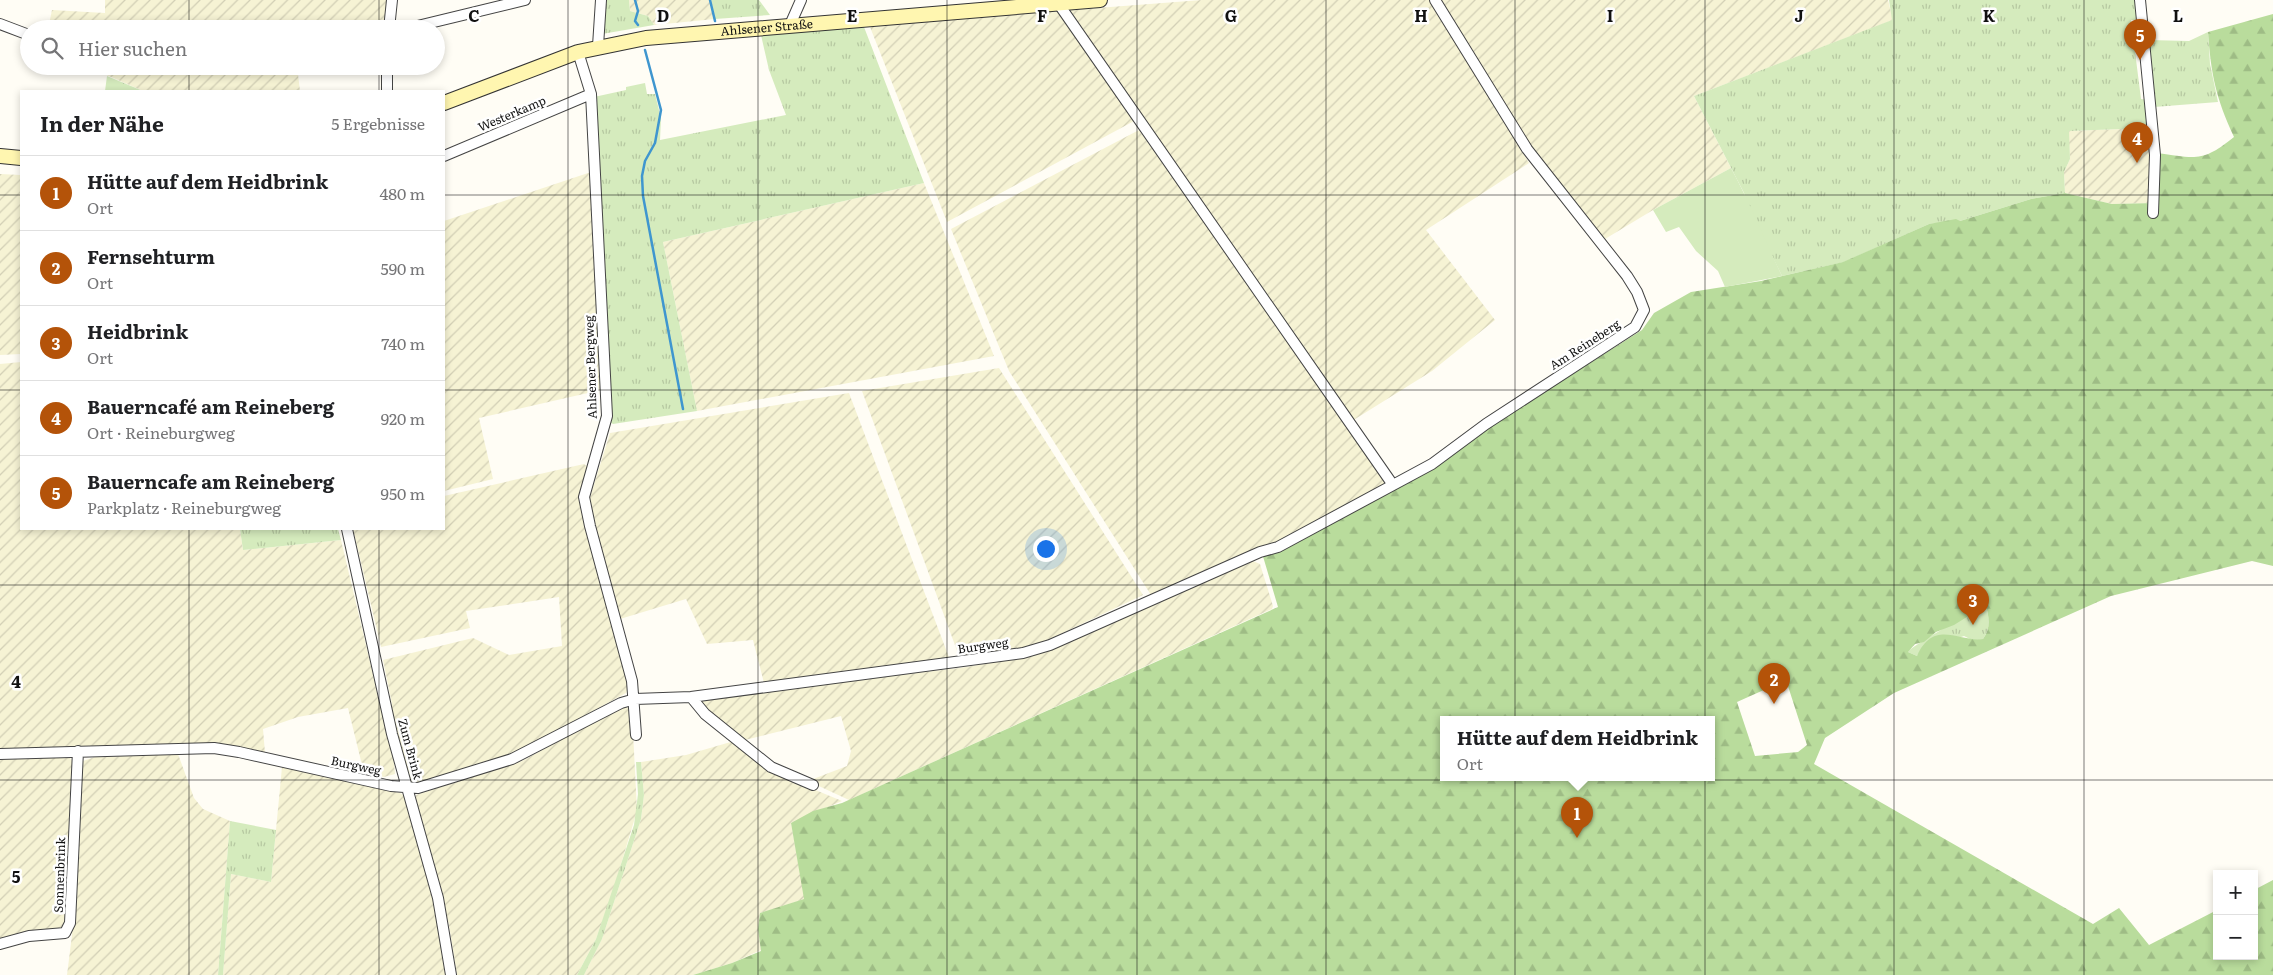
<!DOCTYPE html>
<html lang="de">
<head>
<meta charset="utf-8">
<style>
  body { margin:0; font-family:Literata,serif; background:#f2f2f2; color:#202124 }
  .controls { position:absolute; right:15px; bottom:15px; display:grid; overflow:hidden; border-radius:0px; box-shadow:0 2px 8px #0003 }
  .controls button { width:45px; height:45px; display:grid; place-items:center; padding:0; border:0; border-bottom:1px solid #e0e0e0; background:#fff; color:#202124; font:25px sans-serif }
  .you { position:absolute; left:1045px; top:548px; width:18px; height:18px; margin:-12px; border:4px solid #fff; border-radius:50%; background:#1a73e8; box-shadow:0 0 0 8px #1a73e833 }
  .badge { display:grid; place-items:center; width:32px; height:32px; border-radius:50%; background:#b45309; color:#fff; font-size:16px; font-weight:700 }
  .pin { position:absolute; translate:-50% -41px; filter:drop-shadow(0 1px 2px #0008) }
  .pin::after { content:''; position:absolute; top:26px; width:18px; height:15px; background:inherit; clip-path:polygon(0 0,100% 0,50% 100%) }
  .popup { position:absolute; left:1440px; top:716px; width:275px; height:65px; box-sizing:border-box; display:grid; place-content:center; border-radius:0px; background:#fff; filter:drop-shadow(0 1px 4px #0005); font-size:16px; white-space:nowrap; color:#757577 }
  .popup b { font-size:19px; color:#202124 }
  .popup::after { content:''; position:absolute; left:50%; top:100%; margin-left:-10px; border:10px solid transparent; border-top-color:#fff }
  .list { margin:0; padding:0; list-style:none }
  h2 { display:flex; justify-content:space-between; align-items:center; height:65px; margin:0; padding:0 20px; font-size:21px }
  h2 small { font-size:16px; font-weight:400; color:#757577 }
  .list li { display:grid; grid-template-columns:32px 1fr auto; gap:15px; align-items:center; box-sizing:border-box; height:75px; padding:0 20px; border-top:1px solid #e0e0e0 }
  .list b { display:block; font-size:19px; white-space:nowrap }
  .list p { margin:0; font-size:16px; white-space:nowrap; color:#757577 }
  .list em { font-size:16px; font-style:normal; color:#757577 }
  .icon { flex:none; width:28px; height:28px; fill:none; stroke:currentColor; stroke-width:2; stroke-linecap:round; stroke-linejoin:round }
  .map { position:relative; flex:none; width:2273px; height:975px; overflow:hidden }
  .search { position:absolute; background:#fff; box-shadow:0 2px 8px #0003; left:20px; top:20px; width:425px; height:55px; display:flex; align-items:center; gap:12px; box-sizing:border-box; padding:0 18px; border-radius:28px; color:#757577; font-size:19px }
  .panel { position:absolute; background:#fff; box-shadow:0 2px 8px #0003; left:20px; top:90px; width:425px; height:440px; border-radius:0px }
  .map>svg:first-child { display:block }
  .farmland { fill:url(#farmland-furrows) }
  .grass { fill:url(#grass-tufts) }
  .forest { fill:url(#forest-firs); fill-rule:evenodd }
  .garden { fill:#d5ebbd }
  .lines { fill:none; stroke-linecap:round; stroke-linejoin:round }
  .stream { stroke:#3f96cf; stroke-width:2.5 }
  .minor-casing { stroke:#444; stroke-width:12 }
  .secondary-casing { stroke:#333; stroke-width:16 }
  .minor { stroke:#fff; stroke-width:10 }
  .secondary { stroke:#fff6b0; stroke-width:14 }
  .grid { fill:none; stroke:#111; stroke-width:1; stroke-opacity:0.55 }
  .labels { text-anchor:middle; stroke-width:5; stroke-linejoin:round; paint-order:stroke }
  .street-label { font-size:12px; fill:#111; stroke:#fff }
  .grid-label { font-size:16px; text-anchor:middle; font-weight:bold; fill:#111; stroke:#fff; stroke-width:5; stroke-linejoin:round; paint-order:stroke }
</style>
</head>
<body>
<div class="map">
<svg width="2273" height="975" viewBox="0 0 2273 975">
  <defs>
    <pattern id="farmland-furrows" width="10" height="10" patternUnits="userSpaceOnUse" patternTransform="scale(1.25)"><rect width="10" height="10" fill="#f6f3d4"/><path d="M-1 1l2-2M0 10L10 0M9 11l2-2" fill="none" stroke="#d2cfb5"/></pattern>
    <pattern id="grass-tufts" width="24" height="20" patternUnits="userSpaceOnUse" patternTransform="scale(1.25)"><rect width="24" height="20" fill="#d5ebbd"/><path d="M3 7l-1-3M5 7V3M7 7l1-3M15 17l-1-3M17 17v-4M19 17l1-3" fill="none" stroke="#b6c8a1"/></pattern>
    <pattern id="forest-firs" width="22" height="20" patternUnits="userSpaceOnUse" patternTransform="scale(1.25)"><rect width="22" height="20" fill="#b9dc9c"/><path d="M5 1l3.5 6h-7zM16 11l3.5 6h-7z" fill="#9ebc85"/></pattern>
  </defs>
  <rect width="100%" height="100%" fill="#fffdf5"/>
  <path class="farmland" d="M105,0H388L386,29H48L52,10L105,13Z
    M629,0H711L715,19L654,25L648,16L630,11Z
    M1202,0H1430L1529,163L1426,230L1495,320L1432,371L1352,421L1069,13L1071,10Z
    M1440,0H1888L1893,20L1694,96L1731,168L1653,210L1605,239L1535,152Z
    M1048,11L1058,12L1134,121L947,222L870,27Z
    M86,66H297L300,91H143Z
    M2150,128L2156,203L2112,204L2065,193L2064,172L2070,159L2068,131Z
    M1139,130L1388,483L1310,532L1209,575L1206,570L1151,595L1009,371L951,229Z
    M591,172L601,390L479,418L493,479L444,491V221Z
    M0,174L21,175V354L0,355Z
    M924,183L994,356L697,411L663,242Z
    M21,362V529H240L243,550L341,540L394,763L395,774L384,777L364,773L348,708L298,717L263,729L265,753L0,750V364Z
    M999,368L1143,595L1037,645L960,659L862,391Z
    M849,393L950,660L764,683L753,640L707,644L686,599L620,619L588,504L610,433Z
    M584,464L588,467L580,495V507L631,681L626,693L523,749H519L517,754L413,785L408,781L389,705L392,704L383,660L473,638L509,655L562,646L559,597L466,611L470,628L381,647L353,529H444V496Z
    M1253,561L1260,564L1273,606L1272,609L849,800L808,781L847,766L851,751L841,716L741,741L693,698L960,668L1033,656Z
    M627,707L632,711L637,811L612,894L596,939L577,975H457L449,925L416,802V795L522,761L620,708Z
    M734,741L801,784L842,801L791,823L805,899L760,913L758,929L761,950L732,963L693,975H584L602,939L641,819L644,795L641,762L686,755Z
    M178,754L194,798L203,809L230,821L218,975H67L72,935L80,766L83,761L95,757Z
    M51,757H69L73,762L67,921L64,930L0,940V760Z
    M282,767L400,793L406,797L440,927L448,975H223L231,874L271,882Z"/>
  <path class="grass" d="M603,0H629L630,11L648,16L654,25L602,34Z
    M711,0H759L770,15L715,19Z
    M1889,0H2137L2140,20H2131L2141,99L2147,100L2148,128L2069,131L2070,159L2064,172L2065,193L2031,199L1960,221L1929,224L1844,262L1782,276L1748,207L1744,193L1694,96L1892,20Z
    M864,27L924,183L663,242L697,411L613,424L610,422L594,97L626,90V87L645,83L647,94H655L661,118L660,140L786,115L769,70L761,35Z
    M2208,32L2210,64L2218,102L2154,107L2148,40L2189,41Z
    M107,76L143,91H105Z
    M240,529H338L341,540L243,550Z
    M1986,605C1989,618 1991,627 1983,639L1974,641L1964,636L1920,651L1917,656L1908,652C1910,647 1975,610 1986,605Z
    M636,762H641L644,795L641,819L602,939L584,975H577L596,939L634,825L638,794Z
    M230,821L276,830L271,882L231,874L223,975H218Z"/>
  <path class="forest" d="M2273,14V566L2252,561L2111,596L1894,693L1825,738L1814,764L2093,924L2119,908L2149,945L2217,910V956H2254V890L2273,880V975H693L732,963L761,951L758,929L760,913L804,899L791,823L813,811L842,803L1278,607L1262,553L1489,427L1642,330L1654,313L1691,292L1761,281L1843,262L1929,224L1956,219L1960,221L2031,199L2065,193L2112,204L2155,203L2157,153C2196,158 2202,163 2234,137C2216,98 2211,75 2208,32ZM1986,605C1989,618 1991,628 1983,639C1960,643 1934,618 1917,656L1908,652L1915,644L1924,642L1936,632L1954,625ZM1786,680L1807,745L1798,752L1755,756L1737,702ZM1443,719H1711V777H1443Z"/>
  <path class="garden" d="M1731,168C1750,203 1765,240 1782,276L1725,287L1718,271L1696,251L1679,227L1666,232L1653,210Z"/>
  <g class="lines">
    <path class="stream" d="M635,0L638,11L635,21L638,25
      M710,0L715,21
      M645,50L661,110L655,143L645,161L642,176L643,196L683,409"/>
    <defs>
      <path id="minor" d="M2140,0L2155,155L2153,213
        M1058,3L1393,485
        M0,24L29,35
        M790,25L801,0
        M389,29L392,0
        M405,29L525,0
        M598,46L601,0
        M578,52L591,94L607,416L584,497L590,526L632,681L636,735
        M387,66V91
        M444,156L591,94
        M347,529L392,734L438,898L451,975
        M691,697L705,714L771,767L813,785
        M0,754L214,748L239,752L391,786L418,788L512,759L621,703L635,699L691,697L1023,653L1050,645L1260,552L1278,547L1432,464L1486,424L1635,327L1644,310L1637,292L1627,276L1527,149L1435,0
        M0,944L29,936L65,933L70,923L78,751"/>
      <g id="secondary">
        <path id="s1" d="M444,103L578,52L646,38L1100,0"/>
        <path d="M0,156L21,158"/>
      </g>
    </defs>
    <use href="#minor" class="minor-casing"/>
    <use href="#secondary" class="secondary-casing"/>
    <use href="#minor" class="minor"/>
    <use href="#secondary" class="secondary"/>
  </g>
  <path class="grid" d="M189,0V29M379,0V29M568,0V975M758,0V975M947,0V975M1137,0V975M1326,0V975M1515,0V975M1705,0V975M1894,0V975M2084,0V975M189,66V91M379,66V91M0,195H21M444,195H2273M0,390H21M444,390H2273M189,529V975M379,529V975M0,585H2273M0,780H2273"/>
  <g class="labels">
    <g class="street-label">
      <text dy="4" stroke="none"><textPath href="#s1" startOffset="334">Ahlsener Straße</textPath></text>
      <text transform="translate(512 114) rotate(-23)" y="4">Westerkamp</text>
      <text transform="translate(1585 345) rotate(-33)" y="4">Am Reineberg</text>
      <text transform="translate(591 367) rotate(-92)" y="4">Ahlsener Bergweg</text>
      <text transform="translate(983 646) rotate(-8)" y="4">Burgweg</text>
      <text transform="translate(410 749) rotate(75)" y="4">Zum Brink</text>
      <text transform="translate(356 766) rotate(12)" y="4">Burgweg</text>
      <text transform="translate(60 875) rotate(-88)" y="4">Sonnenbrink</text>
    </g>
  </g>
  <g class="grid-label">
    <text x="474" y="22">C</text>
    <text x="663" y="22">D</text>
    <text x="852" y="22">E</text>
    <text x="1042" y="22">F</text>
    <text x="1231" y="22">G</text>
    <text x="1421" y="22">H</text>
    <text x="1610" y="22">I</text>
    <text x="1799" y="22">J</text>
    <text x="1989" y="22">K</text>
    <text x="2178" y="22">L</text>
    <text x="16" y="688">4</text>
    <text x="16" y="883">5</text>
  </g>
</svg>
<div class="controls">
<button>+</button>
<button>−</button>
</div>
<div class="you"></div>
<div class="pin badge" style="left:1577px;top:838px">1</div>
<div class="popup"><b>Hütte auf dem Heidbrink</b>Ort</div>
<div class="pin badge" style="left:1774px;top:704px">2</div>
<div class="pin badge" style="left:1973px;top:625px">3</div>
<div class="pin badge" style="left:2137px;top:163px">4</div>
<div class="pin badge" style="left:2140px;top:60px">5</div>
<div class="search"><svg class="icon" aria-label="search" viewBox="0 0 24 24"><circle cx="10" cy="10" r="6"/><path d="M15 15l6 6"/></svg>Hier suchen</div>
<section class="panel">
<h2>In der Nähe<small>5 Ergebnisse</small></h2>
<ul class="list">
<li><span class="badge">1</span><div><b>Hütte auf dem Heidbrink</b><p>Ort</p></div><em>480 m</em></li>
<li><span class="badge">2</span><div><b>Fernsehturm</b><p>Ort</p></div><em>590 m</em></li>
<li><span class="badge">3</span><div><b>Heidbrink</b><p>Ort</p></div><em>740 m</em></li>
<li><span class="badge">4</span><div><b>Bauerncafé am Reineberg</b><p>Ort · Reineburgweg</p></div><em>920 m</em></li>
<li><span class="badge">5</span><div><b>Bauerncafe am Reineberg</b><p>Parkplatz · Reineburgweg</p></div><em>950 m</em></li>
</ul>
</section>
</div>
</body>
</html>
